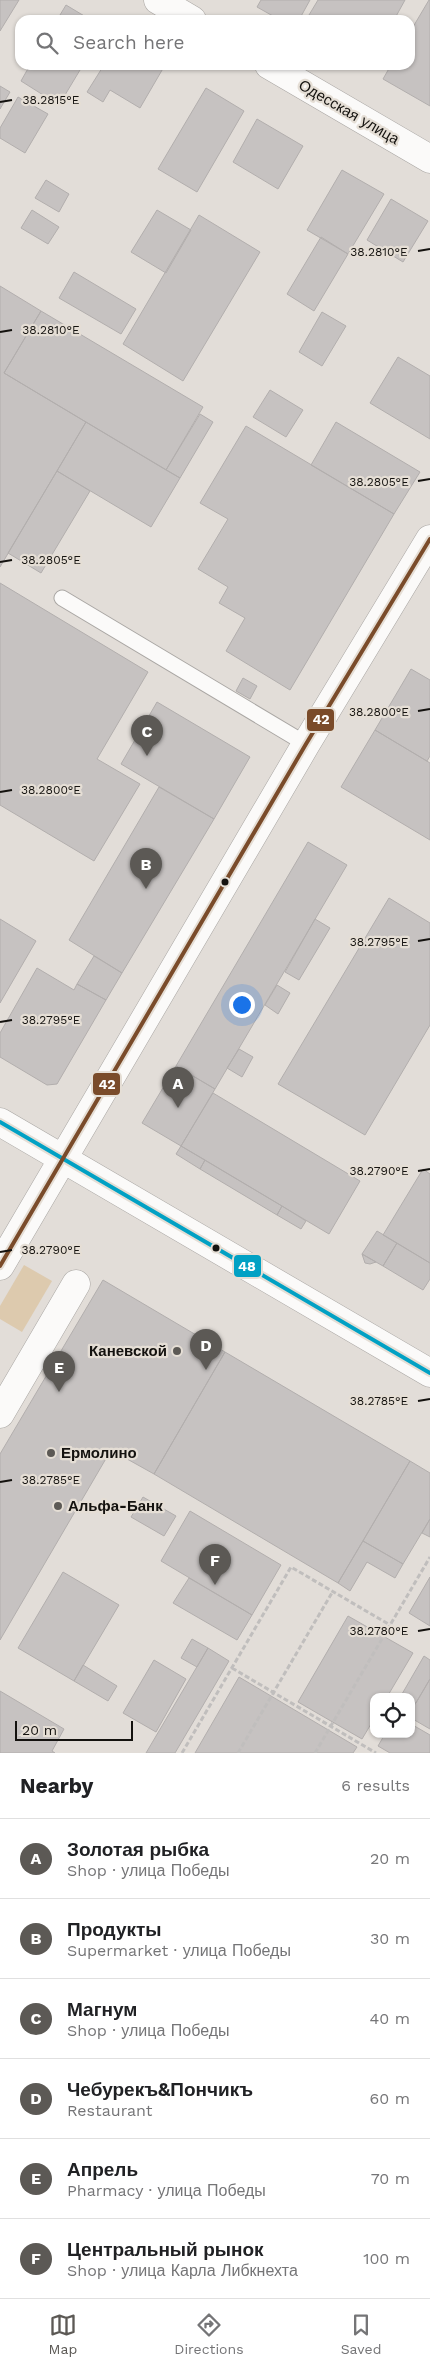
<!DOCTYPE html>
<html lang="en">
<head>
<meta charset="utf-8">
<style>
  body { margin:0; font-family:"Work Sans",sans-serif; background:#f2f2f2; color:#202124 }
  .controls { position:absolute; right:15px; bottom:15px; display:grid; overflow:hidden; border-radius:10px; box-shadow:0 1px 4px #0004 }
  .controls button { width:45px; height:45px; display:grid; place-items:center; padding:0; border:0; border-bottom:1px solid #e0e0e0; background:#fff; color:#202124; font:25px sans-serif }
  .scale { position:absolute; left:15px; bottom:12px; width:118px; box-sizing:border-box; padding-left:5px; border:2px solid #14120f; border-top:0; font-size:14px; line-height:18px; white-space:nowrap; color:#14120f; -webkit-text-stroke:4px #e5ded5; paint-order:stroke }
  .you { position:absolute; left:241px; top:1004px; width:18px; height:18px; margin:-12px; border:4px solid #fff; border-radius:50%; background:#1a73e8; box-shadow:0 0 0 8px #1a73e833 }
  .badge { display:grid; place-items:center; width:32px; height:32px; border-radius:50%; background:#5c5955; color:#fff; font-size:16px; font-weight:700 }
  .pin { position:absolute; translate:-50% -41px; filter:drop-shadow(0 1px 2px #0008) }
  .pin::after { content:''; position:absolute; top:26px; width:18px; height:15px; background:inherit; clip-path:polygon(0 0,100% 0,50% 100%) }
  .list { margin:0; padding:0; list-style:none }
  h2 { display:flex; justify-content:space-between; align-items:center; height:65px; margin:0; padding:0 20px; font-size:21px }
  h2 small { font-size:16px; font-weight:400; color:#757577 }
  .list li { display:grid; grid-template-columns:32px 1fr auto; gap:15px; align-items:center; box-sizing:border-box; height:80px; padding:0 20px; border-top:1px solid #e0e0e0 }
  .list b { display:block; font-size:19px; white-space:nowrap }
  .list p { margin:0; font-size:16px; white-space:nowrap; color:#757577 }
  .list em { font-size:16px; font-style:normal; color:#757577 }
  .icon { flex:none; width:28px; height:28px; fill:none; stroke:currentColor; stroke-width:2; stroke-linecap:round; stroke-linejoin:round }
  .map { position:relative; flex:none; width:430px; height:1753px; overflow:hidden }
  .search { position:absolute; background:#fff; box-shadow:0 1px 4px #0004; left:15px; right:15px; top:15px; height:55px; display:flex; align-items:center; gap:12px; box-sizing:border-box; padding:0 18px; border-radius:15px; color:#757577; font-size:19px }
  .sheet { height:545px; background:#fff }
  nav { display:flex; justify-content:space-around; align-items:center; box-sizing:border-box; height:70px; border-top:1px solid #e0e0e0; background:#fff; font-size:14px; color:#757577 }
  nav a { display:grid; justify-items:center; gap:2px }
  nav .on { color:#5c5955 }
  .map>svg:first-child { display:block }
  .green { fill:#ddcaae }
  .building { fill:#c6c2c1; stroke:#b2aead }
  .lines { fill:none; stroke-linecap:round; stroke-linejoin:round }
  .lane-casing { stroke:#a9a6a3; stroke-width:17 }
  .street-casing { stroke:#a9a6a3; stroke-width:29 }
  .secondary-casing { stroke:#a9a6a3; stroke-width:29 }
  .path { stroke:#c0bebd; stroke-width:3; stroke-dasharray:5 2.5; stroke-linecap:butt }
  .lane { stroke:#fbfaf9; stroke-width:15 }
  .street { stroke:#fbfaf9; stroke-width:28 }
  .secondary { stroke:#fbfaf9; stroke-width:28 }
  .bus-1-casing { stroke:#e5ded5; stroke-width:8 }
  .bus-2-casing { stroke:#e5ded5; stroke-width:8 }
  .bus-1 { stroke:#01a1c4; stroke-width:4 }
  .bus-2 { stroke:#7a4b2a; stroke-width:4 }
  .ticks { fill:none; stroke:#14120f; stroke-width:2 }
  .bus-dot { fill:#14120f; stroke:#e5ded5; stroke-width:2 }
  .poi-dot { fill:#5c5955; stroke:#e5ded5; stroke-width:2 }
  .labels { text-anchor:middle; stroke-width:4.5; stroke-linejoin:round; paint-order:stroke }
  .street-label { font-size:15px; fill:#14120f; stroke:#e5ded5 }
  .poi-label { font-size:15px; font-weight:bold; fill:#14120f; stroke:#e5ded5; text-anchor:start }
  .ticks-label { font-size:12px; text-anchor:middle; fill:#14120f; stroke:#e5ded5; stroke-width:4.5; stroke-linejoin:round; paint-order:stroke }
  .line-badge { stroke:#e5ded5; stroke-width:2 }
  .badge-label { font-size:14px; text-anchor:middle; font-weight:bold; fill:#fff }
</style>
</head>
<body>
<div class="map">
<svg width="430" height="1753" viewBox="0 0 430 1753">
  <rect width="100%" height="100%" fill="#e2ddd8"/>
  <path class="green" d="M24,1265L52,1281L22,1332L0,1319V1306Z"/>
  <path class="building" d="M0,0H19L0,31Z
    M261,0H310L299,20H280L257,7Z
    M318,0H405L394,20H306Z
    M429,0H430V106L383,79L391,65H410V32Z
    M66,5L91,20H57Z
    M30,65H83L59,105L21,81Z
    M104,65H165L140,108L110,90L103,102L87,92Z
    M0,86L10,92L0,109Z
    M206,88L244,111L197,192L158,169Z
    M18,97L48,114L25,153L0,138V128Z
    M257,119L303,146L278,189L233,162Z
    M342,170L384,194L348,254L307,230Z
    M46,180L69,194L59,212L35,198Z
    M391,199L428,221L403,262L367,240Z
    M32,210L59,227L48,244L21,228Z
    M157,210L191,230L166,273L131,252Z
    M199,215L260,252L183,381L123,344Z
    M321,237L348,254L314,311L287,294Z
    M74,272L136,309L121,334L59,298Z
    M0,286L41,311L4,373L86,422L0,567Z
    M41,311L203,407L166,470L4,373Z
    M322,312L346,326L322,366L299,352Z
    M398,357L430,376V439L370,403Z
    M270,390L303,410L286,437L253,417Z
    M200,414L213,422L180,478L166,470Z
    M86,422L180,478L151,527L57,471Z
    M336,422L420,472L394,514L311,465Z
    M246,426L394,514L290,690L226,651L245,618L219,603L228,587L198,569L228,519L200,503Z
    M57,471L90,491L41,573L8,553Z
    M0,583L148,672L97,759L140,784L94,861L0,805Z
    M411,669L430,680V756L427,761L375,730Z
    M243,678L257,686L250,699L236,691Z
    M157,702L250,757L214,819L121,764Z
    M375,730L430,763V840L341,787Z
    M159,787L214,819L122,973L69,940Z
    M308,842L347,865L215,1089L176,1066Z
    M389,898L430,923V1025L365,1135L278,1084Z
    M0,919L36,941L0,1003Z
    M315,919L330,928L299,980L285,972Z
    M94,956L122,973L106,1000L77,984Z
    M37,968L74,990L77,984L106,1000L57,1084L47,1085L0,1057V1033Z
    M277,985L290,993L278,1014L265,1005Z
    M239,1049L253,1057L242,1077L227,1068Z
    M176,1066L215,1089L181,1146L142,1123Z
    M213,1093L360,1181L329,1234L181,1146Z
    M181,1146L205,1160L200,1169L176,1154Z
    M205,1160L282,1206L277,1215L200,1169Z
    M423,1169L430,1174V1263L383,1235Z
    M282,1206L306,1221L301,1229L277,1215Z
    M377,1231L397,1243L383,1266L362,1254Z
    M397,1243L430,1263V1279L423,1290L383,1266Z
    M362,1254L376,1262L370,1264L365,1263Z
    M103,1280L225,1352L154,1474L111,1450L0,1640V1454Z
    M225,1352L410,1461L338,1583L154,1474Z
    M410,1461L430,1473V1519L403,1564L363,1541Z
    M143,1497L176,1516L164,1536L131,1517Z
    M190,1511L281,1565L252,1615L161,1561Z
    M430,1519V1537L422,1533Z
    M363,1541L403,1564L395,1578L367,1562L350,1591L338,1583Z
    M63,1572L119,1605L74,1681L18,1648Z
    M430,1577V1626L409,1613Z
    M189,1578L252,1615L237,1640L173,1603Z
    M348,1616L413,1653L387,1697H374V1719L362,1739L298,1702Z
    M192,1639L208,1648L197,1667L181,1658Z
    M208,1648L229,1661L175,1753H146Z
    M424,1656L430,1660V1679L416,1703L411,1700V1697L402,1694Z
    M154,1660L186,1679L156,1732L123,1713Z
    M83,1665L117,1686L108,1701L74,1681Z
    M239,1677L357,1747L353,1753H195Z
    M430,1679V1729L411,1718V1711Z
    M0,1691L64,1729L52,1751L55,1753H0Z
    M411,1724L430,1735V1753H390L378,1746L385,1734H411Z"/>
  <g class="lines">
    <defs>
      <path id="lane" d="M62,598L306,744"/>
      <path id="street" d="M0,1122L430,1373
        M0,1266L306,744L430,539
        M0,1414L76,1284"/>
      <path id="secondary" d="M158,0L192,20
        M269,65L430,159"/>
    </defs>
    <use href="#lane" class="lane-casing"/>
    <use href="#street" class="street-casing"/>
    <use href="#secondary" class="secondary-casing"/>
    <path class="path" d="M232,1668L376,1753
      M182,1753L291,1567L390,1625
      M238,1753L333,1591
      M315,1753L430,1557"/>
    <use href="#lane" class="lane"/>
    <use href="#street" class="street"/>
    <use href="#secondary" class="secondary"/>
    <defs>
      <path id="bus-1" d="M0,1122L430,1373"/>
      <path id="bus-2" d="M0,1266L306,744L430,539"/>
    </defs>
    <use href="#bus-1" class="bus-1-casing"/>
    <use href="#bus-2" class="bus-2-casing"/>
    <use href="#bus-1" class="bus-1"/>
    <use href="#bus-2" class="bus-2"/>
  </g>
  <path class="ticks" d="M0,102L12,100M418,251L430,249M0,332L12,330M418,481L430,479M0,562L12,560M418,711L430,709M0,792L12,790M418,941L430,939M0,1022L12,1020M418,1171L430,1169M0,1252L12,1250M418,1401L430,1399M0,1482L12,1480M418,1631L430,1629"/>
  <g class="bus-dot">
    <circle cx="225" cy="882" r="4.5"/>
    <circle cx="216" cy="1248" r="4.5"/>
  </g>
  <g class="poi-dot">
    <circle cx="177" cy="1351" r="5"/>
    <circle cx="51" cy="1453" r="5"/>
    <circle cx="58" cy="1506" r="5"/>
  </g>
  <g class="labels">
    <g class="street-label">
      <text transform="translate(349 112) rotate(30)" y="5">Одесская улица</text>
    </g>
    <g class="poi-label">
      <text x="167" y="1356" text-anchor="end">Каневской</text>
      <text x="61" y="1458">Ермолино</text>
      <text x="68" y="1511">Альфа-Банк</text>
    </g>
  </g>
  <g class="ticks-label">
    <text x="51" y="104">38.2815°E</text>
    <text x="379" y="256">38.2810°E</text>
    <text x="51" y="334">38.2810°E</text>
    <text x="379" y="486">38.2805°E</text>
    <text x="51" y="564">38.2805°E</text>
    <text x="379" y="716">38.2800°E</text>
    <text x="51" y="794">38.2800°E</text>
    <text x="379" y="946">38.2795°E</text>
    <text x="51" y="1024">38.2795°E</text>
    <text x="379" y="1175">38.2790°E</text>
    <text x="51" y="1254">38.2790°E</text>
    <text x="379" y="1405">38.2785°E</text>
    <text x="51" y="1484">38.2785°E</text>
    <text x="379" y="1635">38.2780°E</text>
  </g>
  <g class="line-badge">
    <rect x="306" y="708" width="29" height="24" rx="5" fill="#7a4b2a"/>
    <rect x="92" y="1072" width="29" height="24" rx="5" fill="#7a4b2a"/>
    <rect x="233" y="1254" width="29" height="24" rx="5" fill="#01a1c4"/>
  </g>
  <g class="badge-label">
    <text x="321" y="724">42</text>
    <text x="107" y="1089">42</text>
    <text x="247" y="1271">48</text>
  </g>
</svg>
<div class="controls">
<button><svg class="icon" aria-label="locate" viewBox="0 0 24 24"><circle cx="12" cy="12" r="6"/><path d="M12 2v4M12 18v4M2 12h4M18 12h4"/></svg></button>
</div>
<div class="scale">20 m</div>
<div class="you"></div>
<div class="pin badge" style="left:178px;top:1108px">A</div>
<div class="pin badge" style="left:146px;top:889px">B</div>
<div class="pin badge" style="left:147px;top:756px">C</div>
<div class="pin badge" style="left:206px;top:1370px">D</div>
<div class="pin badge" style="left:59px;top:1392px">E</div>
<div class="pin badge" style="left:215px;top:1585px">F</div>
<div class="search"><svg class="icon" aria-label="search" viewBox="0 0 24 24"><circle cx="10" cy="10" r="6"/><path d="M15 15l6 6"/></svg>Search here</div>
</div>
<section class="sheet">
<h2>Nearby<small>6 results</small></h2>
<ul class="list">
<li><span class="badge">A</span><div><b>Золотая рыбка</b><p>Shop · улица Победы</p></div><em>20 m</em></li>
<li><span class="badge">B</span><div><b>Продукты</b><p>Supermarket · улица Победы</p></div><em>30 m</em></li>
<li><span class="badge">C</span><div><b>Магнум</b><p>Shop · улица Победы</p></div><em>40 m</em></li>
<li><span class="badge">D</span><div><b>Чебурекъ&amp;Пончикъ</b><p>Restaurant</p></div><em>60 m</em></li>
<li><span class="badge">E</span><div><b>Апрель</b><p>Pharmacy · улица Победы</p></div><em>70 m</em></li>
<li><span class="badge">F</span><div><b>Центральный рынок</b><p>Shop · улица Карла Либкнехта</p></div><em>100 m</em></li>
</ul>
</section>
<nav>
<a class="on"><svg class="icon" aria-label="map" viewBox="0 0 24 24"><path d="M3 6l6-2 6 2 6-2v14l-6 2-6-2-6 2zM9 4v14M15 6v14"/></svg>Map</a>
<a><svg class="icon" aria-label="directions" viewBox="0 0 24 24"><path d="M12 3l9 9-9 9-9-9zM9 14v-3h6M13 9l2 2-2 2"/></svg>Directions</a>
<a><svg class="icon" aria-label="saved" viewBox="0 0 24 24"><path d="M7 4h10v16l-5-4-5 4z"/></svg>Saved</a>
</nav>
</body>
</html>
